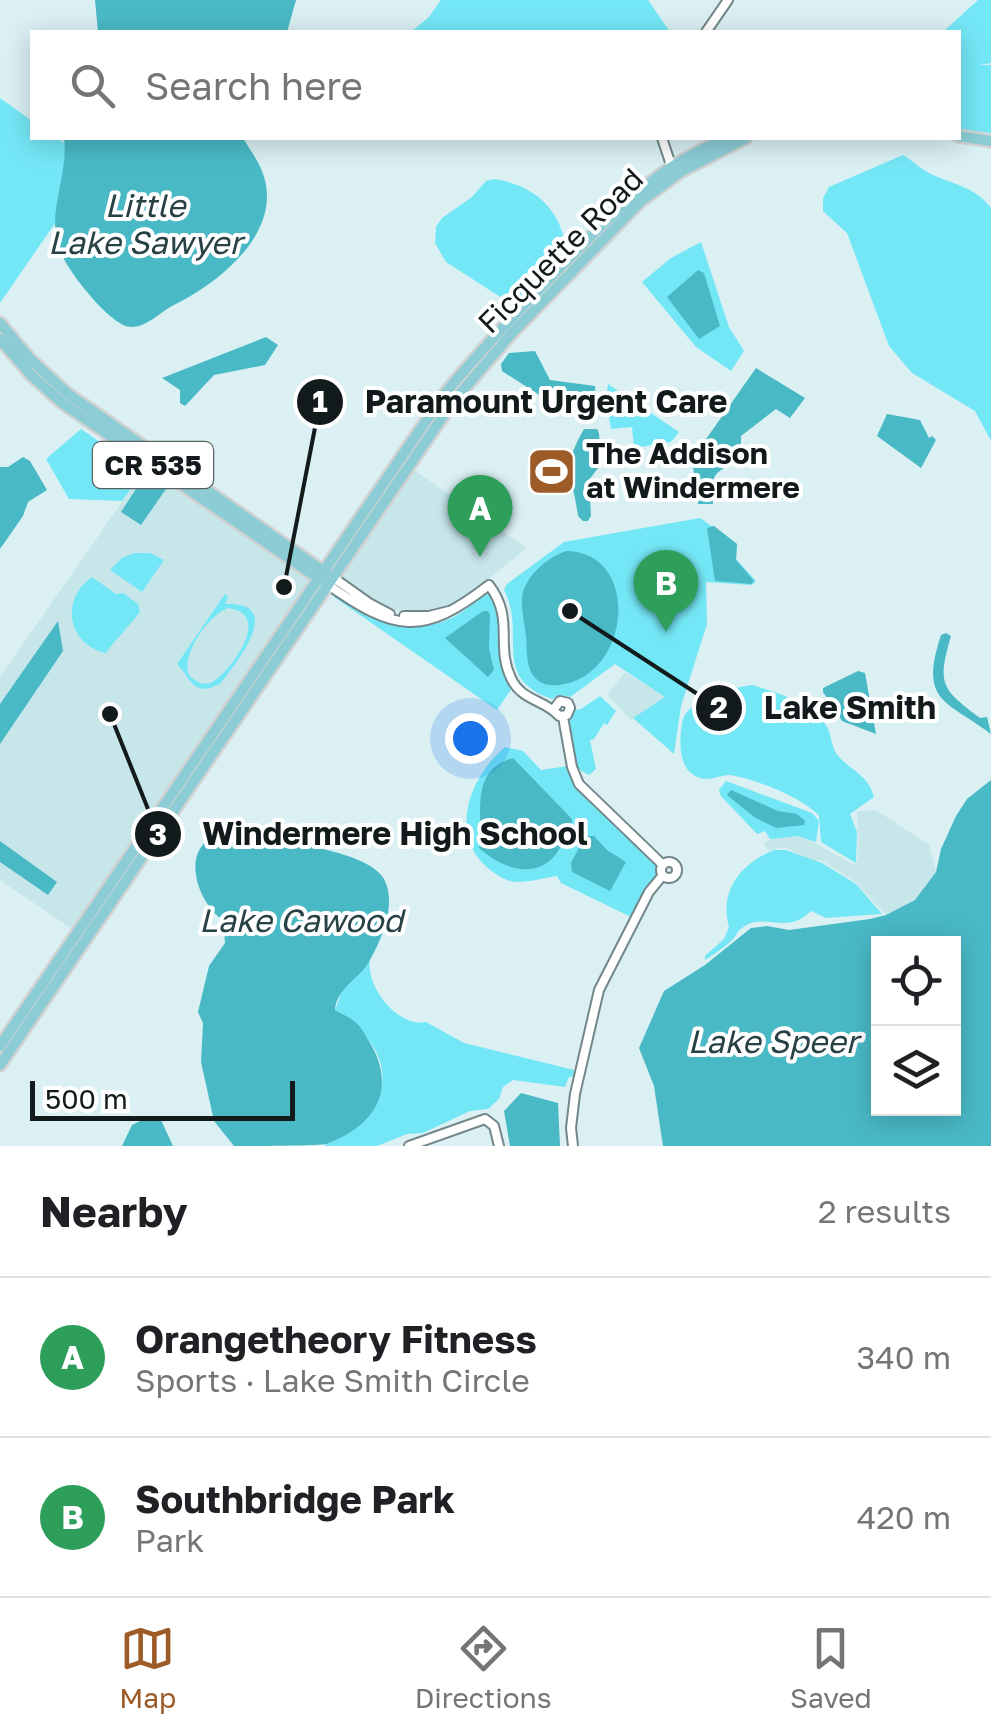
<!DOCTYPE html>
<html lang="en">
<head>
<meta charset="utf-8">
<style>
  body { margin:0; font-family:"Golos Text",sans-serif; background:#f6f6f6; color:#202124 }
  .controls { position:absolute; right:30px; bottom:30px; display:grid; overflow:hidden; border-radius:0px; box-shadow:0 5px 25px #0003 }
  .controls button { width:90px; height:90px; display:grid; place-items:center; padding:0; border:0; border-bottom:2px solid #e0e0e0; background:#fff; color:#202124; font:50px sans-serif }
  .scale { position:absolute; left:30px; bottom:25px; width:265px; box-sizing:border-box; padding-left:10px; border:5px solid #121a1b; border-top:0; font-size:28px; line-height:35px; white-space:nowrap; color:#121a1b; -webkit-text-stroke:8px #fff; paint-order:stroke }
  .you { position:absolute; left:470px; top:738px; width:35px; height:35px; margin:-25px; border:8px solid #fff; border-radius:50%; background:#1a73e8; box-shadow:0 0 0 15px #1a73e833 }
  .badge { display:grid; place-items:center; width:65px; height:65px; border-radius:50%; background:#9c5b27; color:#fff; font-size:32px; font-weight:700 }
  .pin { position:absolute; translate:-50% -82px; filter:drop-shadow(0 2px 5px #0008) }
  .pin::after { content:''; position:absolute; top:52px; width:35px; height:30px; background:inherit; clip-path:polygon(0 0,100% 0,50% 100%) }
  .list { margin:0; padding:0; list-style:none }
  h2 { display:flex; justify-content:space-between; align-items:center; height:130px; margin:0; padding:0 40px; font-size:42px }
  h2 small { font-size:32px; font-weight:400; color:#757577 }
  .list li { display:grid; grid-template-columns:65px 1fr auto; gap:30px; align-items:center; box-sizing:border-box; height:160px; padding:0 40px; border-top:2px solid #e0e0e0 }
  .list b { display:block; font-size:38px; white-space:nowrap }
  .list p { margin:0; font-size:32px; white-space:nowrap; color:#757577 }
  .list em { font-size:32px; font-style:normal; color:#757577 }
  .icon { flex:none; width:55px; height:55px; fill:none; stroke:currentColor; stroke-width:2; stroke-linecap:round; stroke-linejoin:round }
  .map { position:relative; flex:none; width:991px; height:1146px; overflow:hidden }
  .search { position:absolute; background:#fff; box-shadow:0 5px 25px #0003; left:30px; right:30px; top:30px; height:110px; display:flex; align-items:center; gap:25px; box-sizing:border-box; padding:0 35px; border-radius:0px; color:#757577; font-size:38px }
  .sheet { height:450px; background:#fff }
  nav { display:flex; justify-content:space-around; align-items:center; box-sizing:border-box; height:140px; border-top:2px solid #e0e0e0; background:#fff; font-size:28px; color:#757577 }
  nav a { display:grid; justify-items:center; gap:5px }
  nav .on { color:#9c5b27 }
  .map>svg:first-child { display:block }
  .built { fill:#c6e6ea }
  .green { fill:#74e7f6; fill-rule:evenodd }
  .water { fill:#49b9c6; fill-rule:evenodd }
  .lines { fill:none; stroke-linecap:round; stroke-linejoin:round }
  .minor-casing { stroke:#73878a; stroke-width:12 }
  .major-casing { stroke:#d0d1d1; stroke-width:15 }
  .minor { stroke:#fff; stroke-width:8 }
  .major { stroke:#8ccdd5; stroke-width:10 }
  .labels { text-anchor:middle; stroke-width:8; stroke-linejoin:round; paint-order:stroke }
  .shield { fill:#fff; stroke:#595f5f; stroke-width:2.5 }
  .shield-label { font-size:28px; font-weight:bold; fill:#121a1b }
  .street-label { font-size:30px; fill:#121a1b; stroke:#fff }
  .poi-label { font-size:30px; font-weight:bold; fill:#121a1b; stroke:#fff; text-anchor:start }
  .water-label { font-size:32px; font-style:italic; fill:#284145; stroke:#fff }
  .leader { fill:none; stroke:#121a1b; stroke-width:4 }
  .callout-dot { fill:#121a1b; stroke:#fff; stroke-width:4 }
  .mark-label { font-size:30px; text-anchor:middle; font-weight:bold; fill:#fff }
  .callout-label { font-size:32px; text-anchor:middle; font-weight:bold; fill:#121a1b; stroke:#fff; stroke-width:8; stroke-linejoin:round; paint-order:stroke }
</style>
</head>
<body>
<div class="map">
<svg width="991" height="1146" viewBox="0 0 991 1146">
  <rect width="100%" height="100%" fill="#daf0f3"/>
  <path class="built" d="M147,466L307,576L309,583L75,931L0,880V677Z
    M411,468L527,548L462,600L430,613L413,614L391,610L372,602L343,582L338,574Z
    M625,672L666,697L631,720L607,695Z
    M876,810L929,845L936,872L915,900L886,915L854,881L821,860L813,861L785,847L768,851L763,843L782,835L803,837L855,865L858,859L857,811Z"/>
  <path class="green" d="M441,0H648L670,32H411L429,17Z
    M978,0H991V63L979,65H991V133L959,129L958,32H943Z
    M0,98L32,121V138H57L96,164L0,303Z
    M903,155C912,160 919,168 929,173C951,184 976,187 991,208V441L975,411L912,373L889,346L847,233L823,211V198L829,187Z
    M495,179C531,185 559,206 565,244L538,283L516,307L446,262L435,243L436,227L442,218L472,197L486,181Z
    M701,242L729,327L744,351L731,371L696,347L642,282L671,258Z
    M608,384L679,432L671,442L634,448L632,427L611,429L606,398Z
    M81,429L143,472L122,501L69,499L46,459Z
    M700,518L737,544L736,559L756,581L752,585L706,582L707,624L681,706L674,754L633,718L665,697L615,664L570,697L560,695L552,699C490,678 527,633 504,590L507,584L564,542Z
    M134,553H150L164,560L142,592L110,570L122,558Z
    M92,577L116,594L123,593L138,604L140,612C129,627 117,637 106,653C67,644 60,599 92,577Z
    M336,593C372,618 414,640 457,615C469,608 478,597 491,593C509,622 495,657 512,688L497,710L334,597Z
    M225,594L228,597L225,604C287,601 236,663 221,683C193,699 191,678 177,664ZM228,608C277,614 224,679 210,683C200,685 195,681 189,675C181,654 208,616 228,608Z
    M752,685C776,692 814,704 827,727C832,736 831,749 839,757C853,772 868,775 874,797L850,814L857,832L856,863L821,842L819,816C804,798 753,778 729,775C721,775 714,779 707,779C677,777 679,743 682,723C686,699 730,688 752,685Z
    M600,696L616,711L607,725L604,723L594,739L590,740L596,769L589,775L573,766L567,718L573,710L581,709Z
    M505,747L523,751L541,770L568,766L575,784L659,865L660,875L633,918L561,883L557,876C544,878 530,882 517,882C507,882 497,875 489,869C447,835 470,776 505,747Z
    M726,781L812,813L819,821L816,842L798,836L770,839L765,831L757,834L721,796L719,790Z
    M774,850H786L822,863L856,884L882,914L826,918L811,911C787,936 763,911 742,928C737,931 736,937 732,940C724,948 714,954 705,960V956L724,939L729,927C719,891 740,864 774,850Z
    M370,961C366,987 398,1028 426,1022L464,1043L574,1070L575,1076L569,1077L565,1087L513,1080L503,1087L499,1099L488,1109L470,1111L423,1133L407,1134L377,1146H323C396,1115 404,1054 335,1010L342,991Z"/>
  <path class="water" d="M95,0H296L287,32H98Z
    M64,138H243C249,148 257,159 262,171C286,231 218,284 172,306C159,313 147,327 131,327C111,327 67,270 60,251C45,215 69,176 64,138Z
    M698,270L704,273L720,326L699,339L667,297Z
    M266,337L278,345L265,365L214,375L185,406L180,403V390L162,378Z
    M535,351L550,380L595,386L597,419L583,420L573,410L558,407L502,371L501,364L509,353Z
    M756,368L805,398L790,418L776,409L741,436V456C717,476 710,467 713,504H698L692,459Z
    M887,414L920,420L929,438L932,436L936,440L921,468L877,436Z
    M584,429H597L599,433L601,464L589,480L591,516L588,521H583L578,516C572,473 561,469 584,429Z
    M23,457L30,461L47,490L28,502L23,516L0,549V467H8Z
    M147,472L168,486L141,525L121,512Z
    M714,526L737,544L736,560L754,581L751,584L715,581L707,528Z
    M567,551C642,553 631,677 559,685C547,686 539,684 532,674C526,663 527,649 526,637C525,624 521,611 522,598C524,577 548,556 567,551Z
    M483,611H488L490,615L489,649L494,670L488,677L445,638Z
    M58,621L63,651L0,744V704Z
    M946,633L951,636C937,684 941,689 980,718L987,717L991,734C945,700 919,702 941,635Z
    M858,671L865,673L876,734L842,721L823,692V688Z
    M513,758L572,819C572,831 566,838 560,848C541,882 503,870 479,848C484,817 468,770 513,758Z
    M991,780V1146H663L654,1086L639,1048L664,991L705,965L751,928L767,926L789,930L870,919L886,915L915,900L936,872L941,849L956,816L967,799ZM878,944H954V1108H878Z
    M731,790L778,811L797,814L805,821L804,825L776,828L754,817L727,795Z
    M222,834C256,838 366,847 384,879C397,903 382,939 370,960C360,979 337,987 335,1010C341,1014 350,1017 355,1022C361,1026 365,1035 369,1041C398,1089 376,1125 327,1144C310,1146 255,1146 234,1146L214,1121L201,1062L203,1023L198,1012L209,966L225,943L223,920C196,902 178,844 222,834Z
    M585,836H594L607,850L626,862L610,891L572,872L571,863Z
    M0,841L57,882L48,895L0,862Z
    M521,1093L558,1103L560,1146H510L504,1111Z
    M150,1116L160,1118L173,1146H122L132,1125Z"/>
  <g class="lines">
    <defs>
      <path id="minor" d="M706,32L728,0
        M662,138L673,171
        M331,576L369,603L390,614
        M327,584C395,632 422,637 489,585C515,619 495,645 511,678C521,701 546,700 559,716L567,715L570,708L568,703L560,701L554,709
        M404,616H429L449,611
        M563,717L572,767L579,784L663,865
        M661 870a8 8 0 1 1 16 0a8 8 0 1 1-16 0Z
        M409,1146L485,1119L494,1126L499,1146
        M573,1146L571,1128L575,1094L599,990L649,892L663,875"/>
      <path id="major" d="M958,136L991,141
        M0,323L30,359L68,394L326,573
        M0,339L31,375L61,402L321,580
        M0,1046L443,396C478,353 515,314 553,275C606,220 655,166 728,138
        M0,1065L452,403L512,333L641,201L682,171L746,138"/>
    </defs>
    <use href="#minor" class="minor-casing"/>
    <use href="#major" class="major-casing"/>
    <use href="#minor" class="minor"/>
    <use href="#major" class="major"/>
  </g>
  <defs>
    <symbol id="stadium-square" viewBox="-11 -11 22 22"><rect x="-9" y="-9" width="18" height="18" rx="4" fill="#9c5b27" stroke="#fff"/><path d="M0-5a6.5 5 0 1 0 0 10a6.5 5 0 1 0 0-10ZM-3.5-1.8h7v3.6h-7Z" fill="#fff"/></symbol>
  </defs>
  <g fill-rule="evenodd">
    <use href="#stadium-square" x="524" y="444" width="55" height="55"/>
  </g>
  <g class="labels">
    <rect class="shield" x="93" y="442" width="120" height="46" rx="8"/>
    <g class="shield-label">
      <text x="153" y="475">CR 535</text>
    </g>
    <g class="street-label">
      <text transform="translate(561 251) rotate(-45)" y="10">Ficquette Road</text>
    </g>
    <g class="poi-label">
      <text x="586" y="464">The Addison<tspan x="586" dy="34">at Windermere</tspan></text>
    </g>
    <g class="water-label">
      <text x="145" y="217">Little<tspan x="145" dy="37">Lake Sawyer</tspan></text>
      <text x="301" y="932">Lake Cawood</text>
      <text x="773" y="1053">Lake Speer</text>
    </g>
  </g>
  <path class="leader" d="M284 587L320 402M570 611L719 708M110 714L158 834"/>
  <g class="callout-dot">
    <circle cx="284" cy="587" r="10"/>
    <circle cx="570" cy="611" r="10"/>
    <circle cx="110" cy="714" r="10"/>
    <circle cx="320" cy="402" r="25"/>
    <circle cx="719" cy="708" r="25"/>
    <circle cx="158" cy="834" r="25"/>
  </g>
  <g class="mark-label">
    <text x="320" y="412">1</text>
    <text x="719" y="718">2</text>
    <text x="158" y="845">3</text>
  </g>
  <g class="callout-label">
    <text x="546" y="413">Paramount Urgent Care</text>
    <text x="850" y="719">Lake Smith</text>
    <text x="395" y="845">Windermere High School</text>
  </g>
</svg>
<div class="controls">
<button><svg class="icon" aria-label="locate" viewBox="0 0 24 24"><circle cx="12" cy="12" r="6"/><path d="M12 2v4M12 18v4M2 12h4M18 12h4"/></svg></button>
<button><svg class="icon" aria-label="layers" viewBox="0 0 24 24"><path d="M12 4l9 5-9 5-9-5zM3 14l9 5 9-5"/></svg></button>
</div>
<div class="scale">500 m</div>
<div class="you"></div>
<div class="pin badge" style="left:480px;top:557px;background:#2e9e5b">A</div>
<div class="pin badge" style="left:666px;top:632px;background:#2e9e5b">B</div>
<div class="search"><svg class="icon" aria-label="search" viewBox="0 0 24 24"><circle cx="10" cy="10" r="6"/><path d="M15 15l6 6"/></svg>Search here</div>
</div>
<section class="sheet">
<h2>Nearby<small>2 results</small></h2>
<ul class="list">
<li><span class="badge" style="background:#2e9e5b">A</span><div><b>Orangetheory Fitness</b><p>Sports · Lake Smith Circle</p></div><em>340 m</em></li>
<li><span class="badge" style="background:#2e9e5b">B</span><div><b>Southbridge Park</b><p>Park</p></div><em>420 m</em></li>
</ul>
</section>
<nav>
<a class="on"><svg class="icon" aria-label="map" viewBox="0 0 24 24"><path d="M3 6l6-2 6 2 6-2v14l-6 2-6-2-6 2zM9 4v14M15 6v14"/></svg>Map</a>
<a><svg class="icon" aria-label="directions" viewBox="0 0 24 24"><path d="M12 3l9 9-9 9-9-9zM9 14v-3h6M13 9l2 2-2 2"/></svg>Directions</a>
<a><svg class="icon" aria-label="saved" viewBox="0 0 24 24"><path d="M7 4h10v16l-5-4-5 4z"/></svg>Saved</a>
</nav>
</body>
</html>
